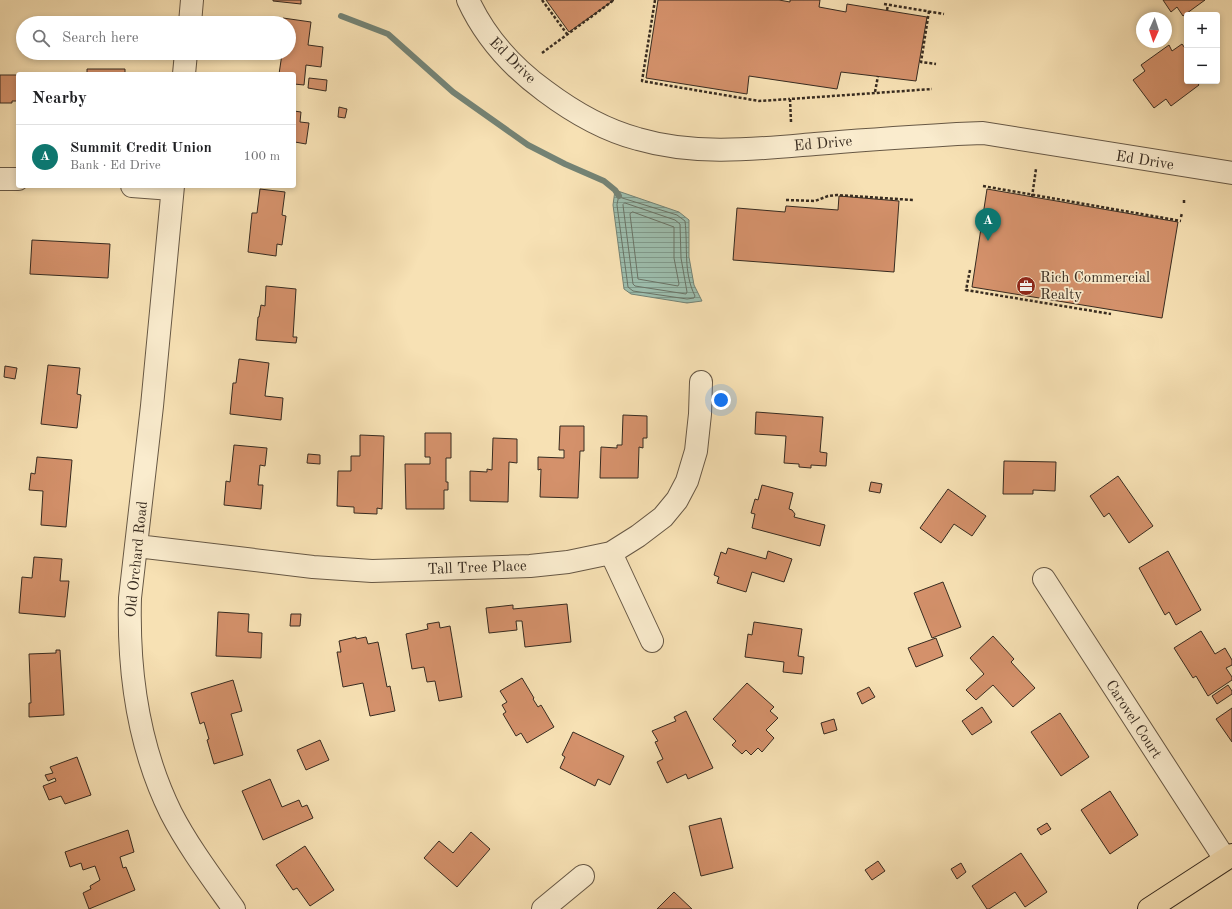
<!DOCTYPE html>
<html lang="en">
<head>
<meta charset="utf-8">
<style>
  body { margin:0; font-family:"Old Standard TT",serif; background:#f6f6f6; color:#202124 }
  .controls { position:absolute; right:12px; top:12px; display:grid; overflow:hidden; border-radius:4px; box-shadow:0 2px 6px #0003 }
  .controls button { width:36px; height:36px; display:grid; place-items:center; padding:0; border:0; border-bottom:1px solid #e0e0e0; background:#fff; color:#202124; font:20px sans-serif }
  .compass { position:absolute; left:1136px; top:12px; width:36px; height:36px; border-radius:50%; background:#fff; box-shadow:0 2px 6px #0003; rotate:183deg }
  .you { position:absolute; left:721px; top:400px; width:14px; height:14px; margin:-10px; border:3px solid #fff; border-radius:50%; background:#1a73e8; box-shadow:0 0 0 6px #1a73e833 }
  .badge { display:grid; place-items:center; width:26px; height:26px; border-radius:50%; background:#0f766e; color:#fff; font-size:13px; font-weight:700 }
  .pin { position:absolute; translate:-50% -33px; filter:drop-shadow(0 1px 2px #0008) }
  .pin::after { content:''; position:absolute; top:21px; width:14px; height:12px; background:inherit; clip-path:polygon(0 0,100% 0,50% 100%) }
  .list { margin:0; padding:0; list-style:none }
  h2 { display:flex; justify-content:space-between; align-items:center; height:52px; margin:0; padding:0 16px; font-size:17px }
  h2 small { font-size:13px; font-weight:400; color:#757577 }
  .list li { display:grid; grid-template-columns:26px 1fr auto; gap:12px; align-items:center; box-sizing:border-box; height:64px; padding:0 16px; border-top:1px solid #e0e0e0 }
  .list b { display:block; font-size:15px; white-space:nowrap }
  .list p { margin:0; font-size:13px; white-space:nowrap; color:#757577 }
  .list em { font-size:13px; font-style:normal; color:#757577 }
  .icon { flex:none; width:22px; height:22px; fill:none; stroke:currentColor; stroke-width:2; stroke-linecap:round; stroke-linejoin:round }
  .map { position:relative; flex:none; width:1232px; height:909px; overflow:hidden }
  .search { position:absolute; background:#fff; box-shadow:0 2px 6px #0003; left:16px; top:16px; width:280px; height:44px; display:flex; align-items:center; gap:10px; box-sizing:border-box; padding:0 14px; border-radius:22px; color:#757577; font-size:15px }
  .panel { position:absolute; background:#fff; box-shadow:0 2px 6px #0003; left:16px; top:72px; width:280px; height:116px; border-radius:4px }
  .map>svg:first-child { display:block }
  .water { fill:url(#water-rules); stroke:#748375 }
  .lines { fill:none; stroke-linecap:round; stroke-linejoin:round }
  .shore { stroke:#6a7467; stroke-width:1 }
  .stream { stroke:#748375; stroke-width:6 }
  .building { fill:#d4916b; stroke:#372b20 }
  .minor-casing { stroke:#675845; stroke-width:24 }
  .major-casing { stroke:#372b20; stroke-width:24 }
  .path { stroke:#372b20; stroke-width:2.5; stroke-dasharray:3 2; stroke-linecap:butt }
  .minor { stroke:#faecce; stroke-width:22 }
  .major { stroke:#f7e1b4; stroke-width:22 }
  .labels { text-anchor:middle; stroke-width:3.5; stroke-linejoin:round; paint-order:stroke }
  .street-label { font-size:15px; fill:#372b20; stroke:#faecce }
  .poi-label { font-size:15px; fill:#372b20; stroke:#faecce; text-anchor:start }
</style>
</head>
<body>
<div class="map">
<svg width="1232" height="909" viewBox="0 0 1232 909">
  <defs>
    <pattern id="water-rules" width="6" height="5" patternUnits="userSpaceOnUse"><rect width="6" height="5" fill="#9dbeae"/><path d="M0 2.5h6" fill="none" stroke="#819b8d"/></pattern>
  </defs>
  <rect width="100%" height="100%" fill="#f7e1b4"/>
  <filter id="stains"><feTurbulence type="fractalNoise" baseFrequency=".005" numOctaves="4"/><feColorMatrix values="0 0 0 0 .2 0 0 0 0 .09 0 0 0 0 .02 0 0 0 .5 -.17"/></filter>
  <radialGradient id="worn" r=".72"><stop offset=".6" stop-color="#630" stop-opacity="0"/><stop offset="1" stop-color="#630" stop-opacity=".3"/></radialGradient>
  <path class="water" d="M615,190L679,212L689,220V257L694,285L702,301L687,303L631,294L624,289L613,205Z"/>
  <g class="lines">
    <path class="shore" d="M619,197L677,215L685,221C688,246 683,272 695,296L694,298L687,299L633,291L628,287L617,205Z
      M625,203L675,220L680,224L681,258L687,292L686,294L635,286L633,284L623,205Z
      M633,212L674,227V258L679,284L678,286L638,279L630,214Z"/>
    <path class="stream" d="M341,16L388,34L453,92L528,145L565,164L604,181L615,190L619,196"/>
  </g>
  <path class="building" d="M273,0H301V4L273,1Z
    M546,0H614L569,32Z
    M658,0H779L790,2V0H820L819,7L846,12L847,4L927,17L916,81L841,72L837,89L749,76L747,94L646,78Z
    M1163,0H1205L1183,16L1177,7L1171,12Z
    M283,18L311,22L308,45L323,47L321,67L306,65L304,85L294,84V74H279L282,54H278V53H289V23H282Z
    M1182,44L1187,51V81H1196L1199,85L1171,106L1166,99L1154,108L1133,80L1145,71L1141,65L1169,45L1172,51Z
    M87,69H125V74H87Z
    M0,75H18V101H12V103H0Z
    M309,78L327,80L326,91L308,88Z
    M339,107L347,109L345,118L338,117Z
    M294,111L301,112L300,122L309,123L306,144L295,142L294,151Z
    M260,189L285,192L282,215L286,216L282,245L277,244L276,256L248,252L252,213H257Z
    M987,189L1178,222L1162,318L972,287Z
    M839,196L899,201L894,272L733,260L737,208L785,212L786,206L838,210Z
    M32,240L110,244L108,278L30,274Z
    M266,286L296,289L293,337H297L296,343L256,340L258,317H259L261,305L265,306Z
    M239,359L269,363L265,396L283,398L281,420L230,414L233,383H236Z
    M48,365L80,368L77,394L81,395L77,428L41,424Z
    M5,366L17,368L15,379L4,377Z
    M756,412L823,417L820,452L827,453L826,466L811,465V468L799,467V464L784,463L786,436L755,434Z
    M623,415L647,416V438H643V448L639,447L638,478H600L601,447L617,448V445H622Z
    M560,426H584V451H580L578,498L540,497L541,469L538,470V457L564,458V450H559Z
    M425,433H451V458H446V482H448V490H444V509H406L405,464H430V457H425Z
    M360,435L384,436L382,509L377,508V514L354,513V507L337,506L338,471H351V456H360Z
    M493,438L517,439V463L509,462L508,502L470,501V471L487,472V469L492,470Z
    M234,445L267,448L265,466L260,465L258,485H263L261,509L224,505L226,481L230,482Z
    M308,454L320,455V464L307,463Z
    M37,457L72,460L66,527L41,525L43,491L29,490L31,473L35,474Z
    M1004,461L1056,462L1055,491L1033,490V494H1003Z
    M1118,476L1153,526L1129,543L1109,513L1104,517L1090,496Z
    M871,482L882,484L880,493L869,491Z
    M762,485L793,493L789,509L792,510L795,514L794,517L825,525L820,546L752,528L755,514L751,513L755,499L758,500Z
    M948,489L986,516L972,536L954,524L941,543L920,528Z
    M728,548L766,559L768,551L792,559L784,582L752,572L746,592L717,583L719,577L714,575L721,552L726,554Z
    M1168,551L1201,610L1176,625L1169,612L1165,615L1139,568Z
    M34,557L62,559L60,581H69L65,617L19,613L22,577L32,578Z
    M943,582L961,627L932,638L914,593Z
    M567,604L571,642L525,647L522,621H516L517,630L489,633L486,608L513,605V609Z
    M218,612L249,614L248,632L262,633L261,658L216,656Z
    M291,614H301L300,626H290Z
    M439,622L440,628L450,626L462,697L439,701L435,681L427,682L424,667L412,669L406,634L428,629L427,624Z
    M754,622L802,629L798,656L804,657L802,674L783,672L784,662L745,657L748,634L752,635Z
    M1201,631L1215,654L1225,648L1232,660V665L1226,668L1232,677V680L1208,696L1196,676L1193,678L1174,648Z
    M993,636L1014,659L1011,662L1035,688L1013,707L993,685L976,700L966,690L984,674L970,658Z
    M356,637V639L366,637L368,644L378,642L387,687L390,686L395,711L370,716L363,683L343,687L337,652H341L339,641Z
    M936,638L943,656L916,667L908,648Z
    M56,650H60L64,715L29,717V703H31L29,654L56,653Z
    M522,678L534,698L533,699L538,707L541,705L554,727L527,743L521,733L516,736L503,714L506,712L502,705L507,702L500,691Z
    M233,680L242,711L231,714L243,755L214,764L207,740L209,739L204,722L200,724L191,693Z
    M747,683L774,707L770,711L778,718L766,730L774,738L762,752L758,748L751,755L746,750L742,754L732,745L736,741L713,719Z
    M1228,685L1232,691V694L1217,704L1212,696Z
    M869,687L875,697L862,704L857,693Z
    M982,707L992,722L972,735L962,721Z
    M1232,708V742L1216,719Z
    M686,711L713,768L688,779L686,774L667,783L657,762L663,759L655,742L658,741L652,731L676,721L674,717Z
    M1060,713L1089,757L1061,776L1031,732Z
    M834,719L837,730L824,734L821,723Z
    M573,732L624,756L610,785L598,779L595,786L560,768L565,757L562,755Z
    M320,740L329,760L306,770L297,750Z
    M77,757L91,795L65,804L61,796L49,800L43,786L56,781L55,778L48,781L45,775L53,773L50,767Z
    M270,779L282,807L299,800L302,807L307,805L313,818L263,840L242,791Z
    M1110,791L1138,835L1110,854L1081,810Z
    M721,818L733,868L701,876L689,826Z
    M1047,823L1051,829L1041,835L1037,829Z
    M128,830L134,852L120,857L123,868L126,867L135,890L89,909L83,893L91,889L90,886L100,880L95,866L83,870L81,863L70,867L65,852Z
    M471,832L490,849L457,887L424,858L439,841L453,853Z
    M305,846L334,890L310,906L297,888L293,890L276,865Z
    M1021,853L1047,892L1025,907L1015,892L989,909H987L972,886Z
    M878,861L885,871L872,880L865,870Z
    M961,863L966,872L957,879L951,869Z
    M674,892L692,909H657Z"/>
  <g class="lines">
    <defs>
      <path id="minor" d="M468,0C485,37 512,67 545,91C573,112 604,130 638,139C696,156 756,149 815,144C862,140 909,137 957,134L983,133L1232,173
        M190,23L192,0
        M184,74L186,53
        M0,179H18
        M132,186L172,189
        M173,186L152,406L130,598C128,672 138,746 171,813C188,846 212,878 234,909
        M137,546L313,567L372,571L530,566L568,562L611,553L638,536L663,517L677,500L687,481L696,451L700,414L701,382
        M611,553L652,641
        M1044,579L1225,859
        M543,909L583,876"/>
      <path id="major" d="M1149,909L1232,855"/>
    </defs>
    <use href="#minor" class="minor-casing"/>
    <use href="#major" class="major-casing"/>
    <path class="path" d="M542,0L567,34
      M655,0L642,81L759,101L790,99
      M884,4L944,14
      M887,10L888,5
      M929,11L921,62L936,64
      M542,53L614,0
      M875,92L878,76
      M791,122L790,99L932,89
      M983,186L1181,221
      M1032,197L1036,169
      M786,200L815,201L828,196L837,195L913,200
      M1184,203V199
      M1181,217L1182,213
      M970,270L966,290L1111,314"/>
    <use href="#minor" class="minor"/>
    <use href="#major" class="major"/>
  </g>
  <defs>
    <symbol id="office-disc" viewBox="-11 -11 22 22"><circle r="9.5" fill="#8f2418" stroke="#faecce"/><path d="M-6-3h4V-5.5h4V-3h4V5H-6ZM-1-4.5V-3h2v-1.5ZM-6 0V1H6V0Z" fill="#fff"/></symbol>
  </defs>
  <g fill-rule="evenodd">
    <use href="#office-disc" x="1015" y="275" width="22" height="22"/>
  </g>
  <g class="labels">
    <g class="street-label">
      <text transform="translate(513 60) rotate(45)" y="5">Ed Drive</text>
      <text transform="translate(823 143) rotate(-5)" y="5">Ed Drive</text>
      <text transform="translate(1145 160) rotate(9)" y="5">Ed Drive</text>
      <text transform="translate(136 559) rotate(-84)" y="5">Old Orchard Road</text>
      <text transform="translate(477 567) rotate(-2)" y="5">Tall Tree Place</text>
      <text transform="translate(1134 719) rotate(57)" y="5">Carovel Court</text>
    </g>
    <g class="poi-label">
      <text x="1040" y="282">Rich Commercial<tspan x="1040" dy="17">Realty</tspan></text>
    </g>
  </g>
  <rect width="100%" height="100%" filter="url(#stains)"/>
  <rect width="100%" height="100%" fill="url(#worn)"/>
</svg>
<div class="controls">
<button>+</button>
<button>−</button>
</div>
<svg class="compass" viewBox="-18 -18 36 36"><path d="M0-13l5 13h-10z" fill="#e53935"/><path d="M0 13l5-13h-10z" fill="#757577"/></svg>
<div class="you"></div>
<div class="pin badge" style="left:988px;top:241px">A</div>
<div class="search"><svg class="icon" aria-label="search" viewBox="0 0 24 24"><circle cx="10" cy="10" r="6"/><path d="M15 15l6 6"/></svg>Search here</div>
<section class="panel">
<h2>Nearby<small></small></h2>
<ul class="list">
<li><span class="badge">A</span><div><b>Summit Credit Union</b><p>Bank · Ed Drive</p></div><em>100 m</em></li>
</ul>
</section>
</div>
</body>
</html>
